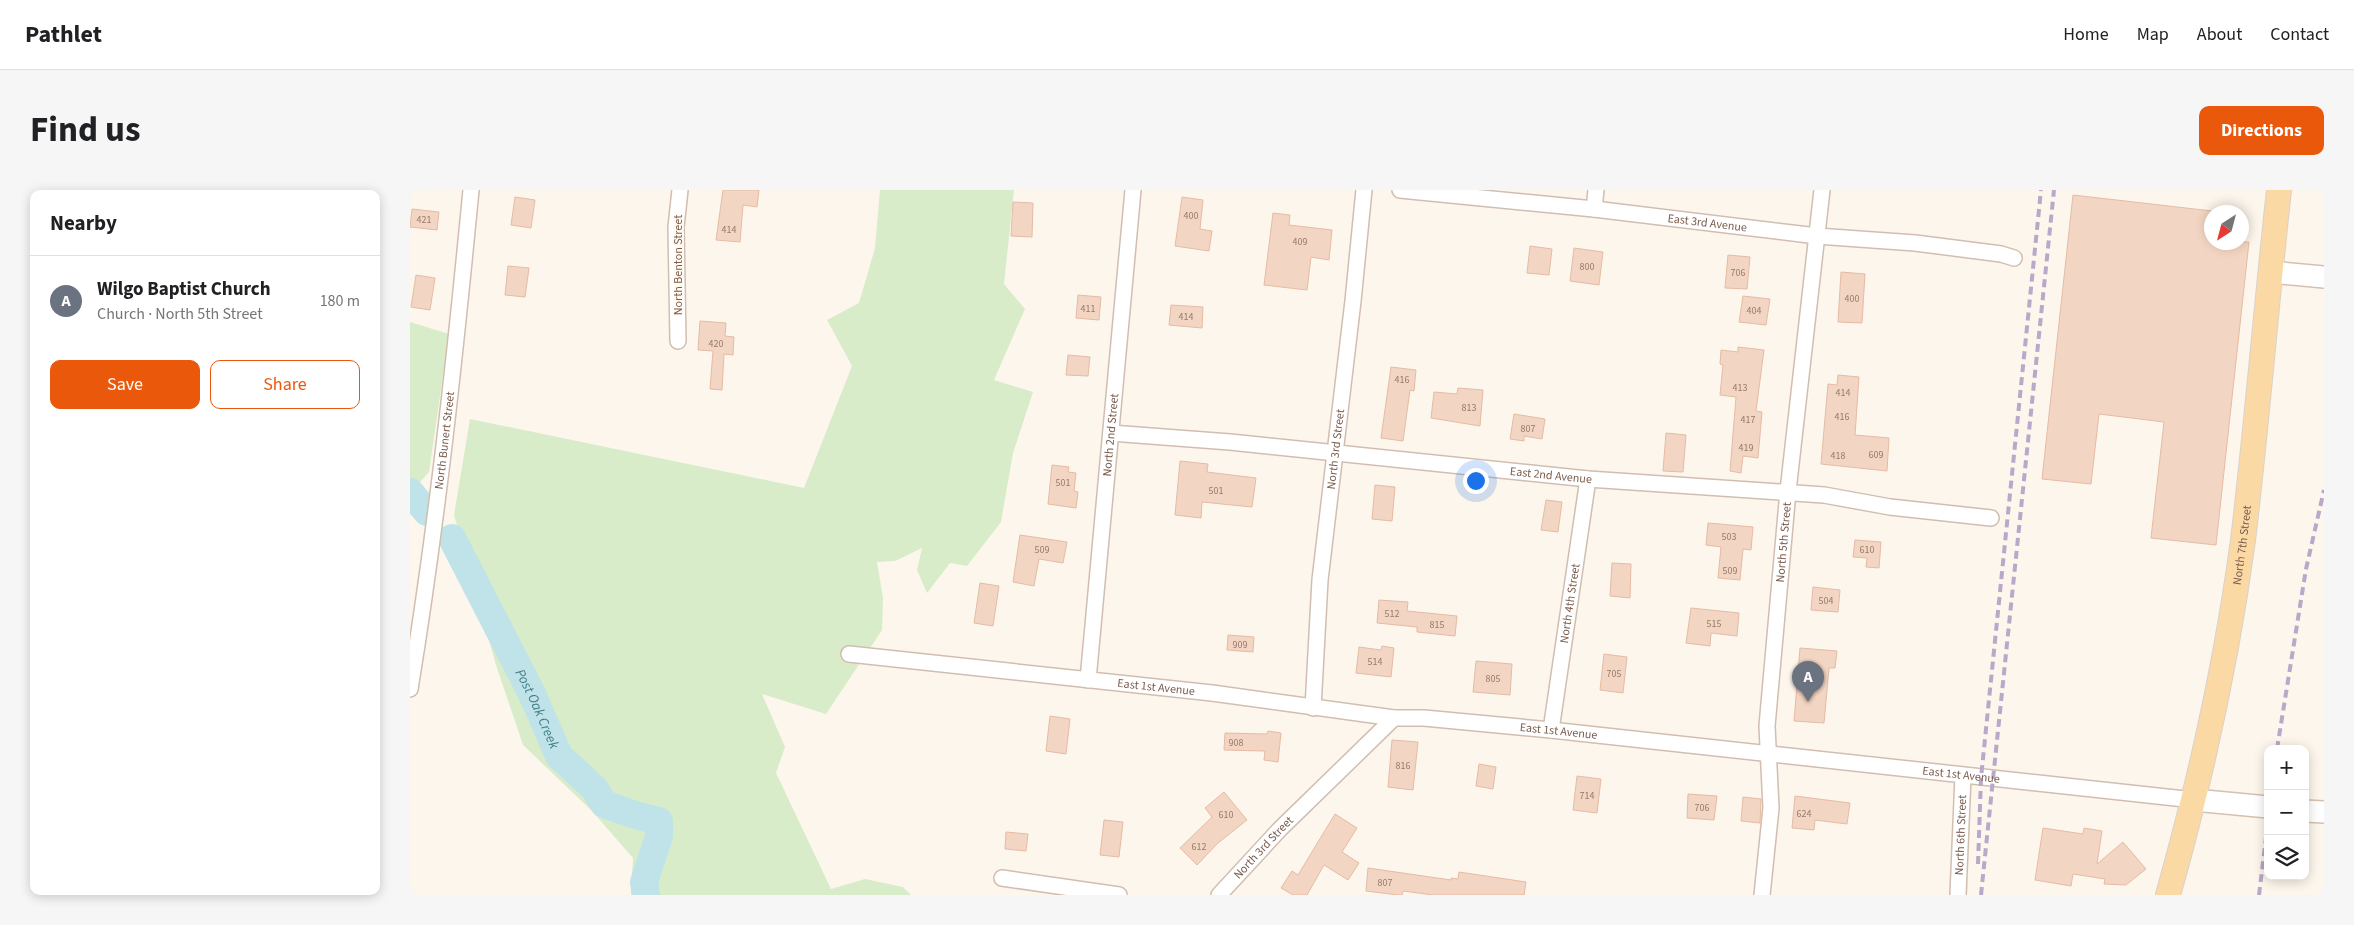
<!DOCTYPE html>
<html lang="en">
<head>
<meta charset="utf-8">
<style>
  body { margin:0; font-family:"Source Sans 3",sans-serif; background:#f6f6f6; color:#202124 }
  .controls { position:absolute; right:15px; bottom:15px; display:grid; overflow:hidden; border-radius:10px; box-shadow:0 2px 12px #0003 }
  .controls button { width:45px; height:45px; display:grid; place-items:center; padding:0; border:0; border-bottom:1px solid #e0e0e0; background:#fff; color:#202124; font:25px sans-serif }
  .compass { position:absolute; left:1794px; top:15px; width:45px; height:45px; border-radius:50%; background:#fff; box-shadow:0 2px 12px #0003; rotate:216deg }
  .you { position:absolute; left:1065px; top:290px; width:18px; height:18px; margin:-12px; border:4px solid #fff; border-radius:50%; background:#1a73e8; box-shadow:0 0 0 8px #1a73e833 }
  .badge { display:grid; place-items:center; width:32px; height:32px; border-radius:50%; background:#ea580c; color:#fff; font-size:16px; font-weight:700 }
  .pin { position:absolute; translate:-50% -41px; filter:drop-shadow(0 1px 2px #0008) }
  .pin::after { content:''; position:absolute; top:26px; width:18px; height:15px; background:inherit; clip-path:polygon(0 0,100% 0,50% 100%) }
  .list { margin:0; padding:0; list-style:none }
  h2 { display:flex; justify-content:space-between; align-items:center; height:65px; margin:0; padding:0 20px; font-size:21px }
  h2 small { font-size:16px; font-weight:400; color:#757577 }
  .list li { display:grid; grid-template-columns:32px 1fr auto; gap:15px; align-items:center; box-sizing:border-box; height:90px; padding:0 20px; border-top:1px solid #e0e0e0 }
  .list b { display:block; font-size:19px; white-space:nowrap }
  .list p { margin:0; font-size:16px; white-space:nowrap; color:#757577 }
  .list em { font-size:16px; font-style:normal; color:#757577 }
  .actions { display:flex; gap:10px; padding:15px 20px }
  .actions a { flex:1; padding:11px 0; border:1px solid #ea580c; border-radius:10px; text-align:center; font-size:18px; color:#ea580c }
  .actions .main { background:#ea580c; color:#fff }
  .icon { flex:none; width:28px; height:28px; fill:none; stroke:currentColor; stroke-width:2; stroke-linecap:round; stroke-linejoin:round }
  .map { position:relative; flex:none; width:1914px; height:705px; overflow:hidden; border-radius:10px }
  header { display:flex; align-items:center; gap:30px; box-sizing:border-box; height:70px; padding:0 25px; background:#fff; border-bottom:1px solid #e0e0e0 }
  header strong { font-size:24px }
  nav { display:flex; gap:28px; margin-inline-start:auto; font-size:18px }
  .intro { display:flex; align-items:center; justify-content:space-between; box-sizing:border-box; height:120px; padding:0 30px }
  h1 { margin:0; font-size:35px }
  .button { padding:12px 22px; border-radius:10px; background:#ea580c; color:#fff; font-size:18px; font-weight:700 }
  main { display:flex; gap:30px; padding:0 30px }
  aside { flex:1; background:#fff; border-radius:10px; box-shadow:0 2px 12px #0003 }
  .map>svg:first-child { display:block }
  .green { fill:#d8ecc9 }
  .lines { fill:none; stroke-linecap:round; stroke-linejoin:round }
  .river { stroke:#bfe3e8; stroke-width:28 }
  .building { fill:#f3d5c3; stroke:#e6bba3 }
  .street-casing { stroke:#d1beb0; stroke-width:18 }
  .secondary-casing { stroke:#d6c0b0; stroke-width:24 }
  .primary-casing { stroke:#dad1cd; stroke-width:26 }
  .street { stroke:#fff; stroke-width:15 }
  .secondary { stroke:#fff; stroke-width:21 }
  .primary { stroke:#fbd9a5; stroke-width:24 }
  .rail { stroke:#b9a8c9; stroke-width:4; stroke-dasharray:8 5; stroke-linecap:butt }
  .labels { text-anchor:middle; stroke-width:4; stroke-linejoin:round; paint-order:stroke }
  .number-label { font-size:10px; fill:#987a6a }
  .street-label { font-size:12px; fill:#7a5c4d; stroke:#fffaf3 }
  .water-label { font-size:14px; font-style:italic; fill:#437c86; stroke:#fffaf3 }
</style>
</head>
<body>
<header>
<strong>Pathlet</strong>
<nav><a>Home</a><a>Map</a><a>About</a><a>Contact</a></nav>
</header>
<div class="intro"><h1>Find us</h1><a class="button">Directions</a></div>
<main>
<aside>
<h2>Nearby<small></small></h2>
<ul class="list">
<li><span class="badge" style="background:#6b7280">A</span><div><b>Wilgo Baptist Church</b><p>Church · North 5th Street</p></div><em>180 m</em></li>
</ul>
<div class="actions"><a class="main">Save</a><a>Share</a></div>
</aside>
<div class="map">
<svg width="1914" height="705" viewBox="0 0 1914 705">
  <rect width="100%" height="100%" fill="#fdf6ec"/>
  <path class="green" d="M470,0H604L594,94L615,119L584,190L623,202L603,263L591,332L557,376L540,373L517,403L507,380L512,358L485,371L467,372L473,408L472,440L416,524L352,504L375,557L366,583L421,699L455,689L493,697L501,705H221L223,668L182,621L113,555L86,475L44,325L60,229L394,298L442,176L417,130L449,113L465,58Z
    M0,132L39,144L19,282L0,303Z"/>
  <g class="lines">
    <g class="river">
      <path d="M0,302L17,322"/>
      <path id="s1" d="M42,348L123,506L149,566L184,598L194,614L225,625L249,631V646L234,692L236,705"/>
    </g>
  </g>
  <path class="building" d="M313,0H349L347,17L333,15L330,52L306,50Z
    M1663,5L1802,21V52H1839L1806,355L1741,348L1754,232L1689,224L1681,294L1632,289Z
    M105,7L125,10L121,38L101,35Z
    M772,7L793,10L790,39L802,41L799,61L765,56Z
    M603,12L623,13L622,47L601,46Z
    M2,19L29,22L27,40L0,37Z
    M863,23L880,25L879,35L922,40L919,70L901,67L897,100L854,95Z
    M1120,56L1142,59L1139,85L1117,83Z
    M1164,58L1193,62L1189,95L1160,91Z
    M1318,65L1340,67L1337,99L1315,98Z
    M98,76L119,78L115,107L95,105Z
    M1431,82L1455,84L1452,133L1428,132Z
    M6,85L25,88L20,120L1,117Z
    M668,105L691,107L689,130L666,128Z
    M1333,106L1360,109L1356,135L1329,132Z
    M761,115L793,117L792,138L759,135Z
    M290,131L316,133L315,146L324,147L323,165L314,164L312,200L300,199L303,161L288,160Z
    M1328,157L1354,160L1346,221L1352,222L1348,268L1333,266L1331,283L1320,281L1326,207L1310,205L1313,175L1310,174L1311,160L1328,162Z
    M658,165L680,167L678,186L656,185Z
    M981,177L1006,180L1004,201L1000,200L993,251L971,248Z
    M1428,185L1449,187L1445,245L1479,248L1477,281L1411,274L1418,194L1427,195Z
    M1048,198L1073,200L1070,236L1021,228L1024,202L1047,204Z
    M1104,224L1135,229L1132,249L1114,246V251L1100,249Z
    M1256,243L1276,245L1273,282L1253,281Z
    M770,271L798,274L797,282L846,288L842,317L792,312L791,328L765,325Z
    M642,275L659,277L658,282L666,283L664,301L668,302L666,318L638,314Z
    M965,295L985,297L982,331L962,329Z
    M1136,310L1152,312L1148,342L1131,340Z
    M1298,333L1343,337L1341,360L1333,359L1330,390L1308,388L1311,357L1296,355Z
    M610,345L657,352L653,373L629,369L624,396L603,392Z
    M1445,350L1471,352L1469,378L1456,377L1457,368L1443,367Z
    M1202,373L1221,374L1220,408L1200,406Z
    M570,393L589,396L583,436L564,433Z
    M1403,397L1430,400L1428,422L1401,420Z
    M969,410L998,412L997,421L1047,426L1045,446L1007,442V437L967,433Z
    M1281,418L1329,423L1327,446L1301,443L1300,456L1276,453Z
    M818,445L844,447L843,462L817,460Z
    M972,456L984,458L981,487L946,483L949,457L971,460Z
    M1390,458L1427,461L1425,478H1419L1414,533L1384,531Z
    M1194,464L1217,467L1213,503L1190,500Z
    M1066,471L1102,474L1100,505L1063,502Z
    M640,526L660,529L656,564L636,561Z
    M858,541L871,543L868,572L854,570L855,561L814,560L815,543L857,544Z
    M982,550L1008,552L1003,600L978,597Z
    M1069,574L1086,577L1083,599L1066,596Z
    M1167,586L1191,589L1187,623L1163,620Z
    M814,602L837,630L808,653L787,675L770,658L802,627L795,618Z
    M1278,604L1307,606L1304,630L1277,628Z
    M1385,606L1440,613L1437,634L1405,630L1404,640L1382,638Z
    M1333,607L1351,609L1350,633L1331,631Z
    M925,624L947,638L932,662L949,673L938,690L914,675L897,705H883L871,698L882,681L888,685Z
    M694,630L713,632L709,667L690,665Z
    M1633,638L1673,644L1674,638L1692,641L1687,674L1713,652L1736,679L1716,695L1694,694L1695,689L1663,684L1661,696L1625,690Z
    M596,642L618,644L616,661L595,659Z
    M958,678L1041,690V688L1048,689L1049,682L1116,692L1114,705H1023L993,701L992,705H988L956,701Z"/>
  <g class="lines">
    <defs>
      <g id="street">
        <path id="s2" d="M990,0L1184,19L1407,46L1505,53L1591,64L1604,68"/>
        <path d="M1184,19L1186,0"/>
        <path d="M268,151L266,37L270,0"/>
        <path id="s3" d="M701,243L820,252L1178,289L1414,305L1480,317L1581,328"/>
        <path id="s4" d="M439,464L802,503L984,528H1014L1141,540L1784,610"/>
        <path id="s5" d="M678,490L723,0"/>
        <path id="s6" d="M0,499C27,334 45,167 61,0"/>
        <path id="s7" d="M903,518L910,390L943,111L954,0"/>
        <path id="s8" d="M1141,540L1178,289"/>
        <path d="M592,688L709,705"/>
        <path id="s9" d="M809,705L870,639L984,528"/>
        <path id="s10" d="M1352,705L1361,618L1357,536L1378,301L1412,0"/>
        <path id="s11" d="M1548,705L1553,586"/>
      </g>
      <path id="secondary" d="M1860,82L1914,87
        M1784,610L1858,617
        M1895,621L1914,622"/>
      <g id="primary">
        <path id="s12" d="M1758,705C1791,588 1817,470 1833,350C1847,234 1856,117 1869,0"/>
      </g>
    </defs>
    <use href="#street" class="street-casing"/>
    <use href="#secondary" class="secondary-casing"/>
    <use href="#primary" class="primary-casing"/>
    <use href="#street" class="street"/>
    <use href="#secondary" class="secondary"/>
    <use href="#primary" class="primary"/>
    <path class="rail" d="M1867,559L1896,379L1914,300
      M1568,674L1571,588L1631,0
      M1571,705L1644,0
      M1849,705L1858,631"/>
  </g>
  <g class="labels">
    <g class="number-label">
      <text x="781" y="29">400</text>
      <text x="14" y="33">421</text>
      <text x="319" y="43">414</text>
      <text x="890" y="55">409</text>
      <text x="1177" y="80">800</text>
      <text x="1328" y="86">706</text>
      <text x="1442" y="112">400</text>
      <text x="678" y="122">411</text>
      <text x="1344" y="124">404</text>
      <text x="776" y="130">414</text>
      <text x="306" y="157">420</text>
      <text x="992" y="193">416</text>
      <text x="1330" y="201">413</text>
      <text x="1433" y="206">414</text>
      <text x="1059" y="221">813</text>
      <text x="1432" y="230">416</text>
      <text x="1338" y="233">417</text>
      <text x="1118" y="242">807</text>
      <text x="1336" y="261">419</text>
      <text x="1466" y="268">609</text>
      <text x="1428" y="269">418</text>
      <text x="653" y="296">501</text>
      <text x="806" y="304">501</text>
      <text x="1319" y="350">503</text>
      <text x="632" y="363">509</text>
      <text x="1457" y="363">610</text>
      <text x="1320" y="384">509</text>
      <text x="1416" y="414">504</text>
      <text x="982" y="427">512</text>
      <text x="1304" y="437">515</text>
      <text x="1027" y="438">815</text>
      <text x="830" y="458">909</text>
      <text x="965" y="475">514</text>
      <text x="1204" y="487">705</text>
      <text x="1083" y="492">805</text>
      <text x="826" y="556">908</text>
      <text x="993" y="579">816</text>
      <text x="1177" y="609">714</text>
      <text x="1292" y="621">706</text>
      <text x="1394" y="627">624</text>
      <text x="816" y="628">610</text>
      <text x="789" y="660">612</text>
      <text x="975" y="696">807</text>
    </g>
    <g class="street-label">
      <text dy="4" stroke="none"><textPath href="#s2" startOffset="309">East 3rd Avenue</textPath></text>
      <text transform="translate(268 75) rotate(-90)" y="4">North Benton Street</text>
      <text dy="4" stroke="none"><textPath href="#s5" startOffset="246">North 2nd Street</textPath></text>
      <text dy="4" stroke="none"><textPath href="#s6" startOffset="251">North Bunert Street</textPath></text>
      <text dy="4" stroke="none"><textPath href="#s7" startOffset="260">North 3rd Street</textPath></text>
      <text dy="4" stroke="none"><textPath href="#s3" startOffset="442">East 2nd Avenue</textPath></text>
      <text dy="4" stroke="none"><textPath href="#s10" startOffset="354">North 5th Street</textPath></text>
      <text dy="4" stroke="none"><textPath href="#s12" startOffset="358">North 7th Street</textPath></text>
      <text dy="4" stroke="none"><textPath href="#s8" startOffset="128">North 4th Street</textPath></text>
      <text dy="4" stroke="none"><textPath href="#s4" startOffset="309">East 1st Avenue</textPath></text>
      <text dy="4" stroke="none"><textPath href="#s4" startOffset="714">East 1st Avenue</textPath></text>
      <text dy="4" stroke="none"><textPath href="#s4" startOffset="1119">East 1st Avenue</textPath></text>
      <text dy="4" stroke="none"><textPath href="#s11" startOffset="60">North 6th Street</textPath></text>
      <text dy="4" stroke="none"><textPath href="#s9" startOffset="65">North 3rd Street</textPath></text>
    </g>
    <g class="water-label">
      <text dy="5" stroke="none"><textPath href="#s1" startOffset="191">Post Oak Creek</textPath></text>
    </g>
  </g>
</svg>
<div class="controls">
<button>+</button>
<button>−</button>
<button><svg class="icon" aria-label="layers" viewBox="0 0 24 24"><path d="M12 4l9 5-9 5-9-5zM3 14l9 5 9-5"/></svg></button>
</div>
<svg class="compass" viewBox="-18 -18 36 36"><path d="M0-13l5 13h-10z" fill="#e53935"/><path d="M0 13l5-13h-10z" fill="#757577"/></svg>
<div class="you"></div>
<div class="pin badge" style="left:1398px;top:512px;background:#6b7280">A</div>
</div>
</main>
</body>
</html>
